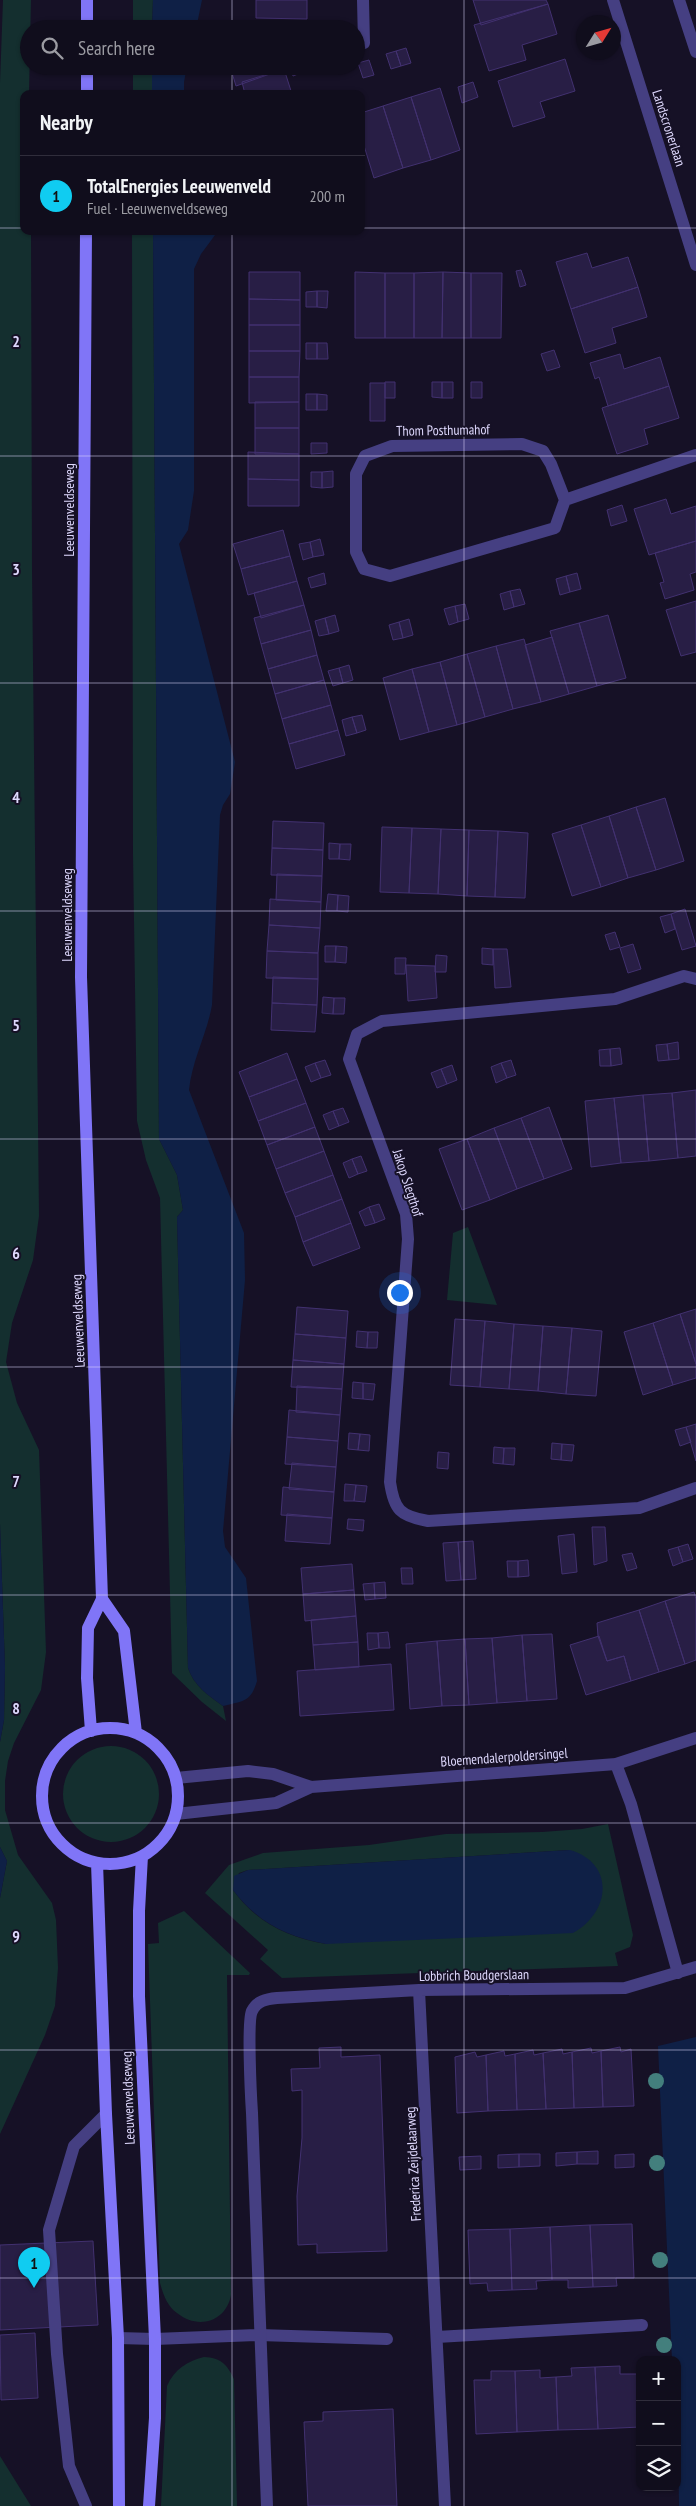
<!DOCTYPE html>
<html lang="en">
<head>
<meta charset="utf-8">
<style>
  body { margin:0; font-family:"PT Sans Narrow",sans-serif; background:#1e1b29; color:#f1f3f6 }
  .controls { position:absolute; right:15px; bottom:15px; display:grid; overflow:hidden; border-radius:10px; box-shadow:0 1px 4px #0004 }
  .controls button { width:45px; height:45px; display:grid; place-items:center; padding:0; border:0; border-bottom:1px solid #302d3b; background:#100d1c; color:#f1f3f6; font:25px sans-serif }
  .compass { position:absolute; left:576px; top:15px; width:45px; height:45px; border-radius:50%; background:#100d1c; box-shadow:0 1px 4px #0004; rotate:53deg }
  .you { position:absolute; left:399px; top:1292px; width:18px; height:18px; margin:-12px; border:4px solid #fff; border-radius:50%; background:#1a73e8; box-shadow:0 0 0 8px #1a73e833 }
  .badge { display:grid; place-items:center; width:32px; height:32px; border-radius:50%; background:#10ccf1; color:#111; font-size:16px; font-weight:700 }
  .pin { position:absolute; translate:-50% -41px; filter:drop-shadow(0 1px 2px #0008) }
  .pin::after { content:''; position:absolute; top:26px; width:18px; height:15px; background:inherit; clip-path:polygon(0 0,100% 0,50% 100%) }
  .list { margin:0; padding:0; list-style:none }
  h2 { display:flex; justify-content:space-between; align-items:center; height:65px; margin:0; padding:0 20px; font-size:21px }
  h2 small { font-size:16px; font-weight:400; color:#9c9ca3 }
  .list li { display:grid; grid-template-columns:32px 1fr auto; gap:15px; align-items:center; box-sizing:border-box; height:80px; padding:0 20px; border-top:1px solid #302d3b }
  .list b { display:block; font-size:19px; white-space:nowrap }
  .list p { margin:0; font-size:16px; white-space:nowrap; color:#9c9ca3 }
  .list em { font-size:16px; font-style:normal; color:#9c9ca3 }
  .icon { flex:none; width:28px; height:28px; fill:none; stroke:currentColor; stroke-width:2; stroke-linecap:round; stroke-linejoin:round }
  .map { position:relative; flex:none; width:696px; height:2506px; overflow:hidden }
  .search { position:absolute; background:#100d1c; box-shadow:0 1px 4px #0004; left:20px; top:20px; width:345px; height:55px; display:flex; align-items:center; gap:12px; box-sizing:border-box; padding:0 18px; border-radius:28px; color:#9c9ca3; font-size:19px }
  .panel { position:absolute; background:#100d1c; box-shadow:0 1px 4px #0004; left:20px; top:90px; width:345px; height:145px; border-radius:10px }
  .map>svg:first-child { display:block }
  .green { fill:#142f2f; fill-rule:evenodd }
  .water { fill:#0f2046 }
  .building { fill:#281e45; stroke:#423170 }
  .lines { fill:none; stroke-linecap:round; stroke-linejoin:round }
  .service { stroke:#453f82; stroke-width:12 }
  .minor { stroke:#453f82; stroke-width:12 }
  .tertiary { stroke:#453f82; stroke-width:12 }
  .secondary { stroke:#8075f7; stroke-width:12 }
  .tree { fill:#437f7d }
  .grid { fill:none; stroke:#ded8fd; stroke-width:1; stroke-opacity:0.55 }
  .labels { text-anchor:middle; stroke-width:4; stroke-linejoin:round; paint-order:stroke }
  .street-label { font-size:14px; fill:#ded8fd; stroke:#161126 }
  .grid-label { font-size:16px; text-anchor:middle; font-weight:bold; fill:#ded8fd; stroke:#161126; stroke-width:4; stroke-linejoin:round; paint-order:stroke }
</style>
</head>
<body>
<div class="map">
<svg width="696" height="2506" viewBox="0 0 696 2506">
  <rect width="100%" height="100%" fill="#161126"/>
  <path class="green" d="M3,0H31L29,94H24V231H31L32,570L39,1216L33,1260L12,1323L6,1362L17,1403L39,1450L46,1652L41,1690L14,1743L8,1761L5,1781V1810L18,1855L52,1903L56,1920L58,1968L55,2006L45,2035L0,2134V1898L7,1861L0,1847V1742L4,1720L5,1667L0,1524V83Z
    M133,0H153L152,29H133Z
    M133,66H152V94H133Z
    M132,231H153L159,1139L177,1175L183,1210L177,1217L188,1668C194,1686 208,1695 223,1706L226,1721L202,1702L172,1673L160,1198L146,1160L137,1121L133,854Z
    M468,1227L497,1305L447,1300L453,1233Z
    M63 1794a48 48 0 1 1 96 0a48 48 0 1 1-96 0Z
    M608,1824L633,1935L630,1947L615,1953L618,1966L282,1978L260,1959L268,1950L205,1893L229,1865L263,1853L369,1845L446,1834L542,1832L582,1829ZM570,1850L326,1944C287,1937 257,1923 233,1890L239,1873L248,1870Z
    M184,1911L250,1973L249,1975H227L231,2295C226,2322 198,2330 177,2313C167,2306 163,2294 160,2283L148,1944L159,1943L158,1923Z
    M204,2357C221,2358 227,2364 234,2379L237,2506H161L167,2386C174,2370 187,2361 204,2357Z
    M0,2456L31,2506H0Z"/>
  <path class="water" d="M153,0H202L196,29H152Z
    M152,66H187L184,82V94H152Z
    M153,231H218L201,254L194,269V491L188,530L179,544L235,762L230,794L223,805L220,815L212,1005C207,1034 192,1060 189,1090L244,1233L245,1280L223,1531L225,1547L246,1578L257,1681C251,1702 243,1701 223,1706C208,1695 194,1686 188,1668L177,1217L183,1210L177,1175L159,1139Z
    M0,1524L5,1667L4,1720L0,1742Z
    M0,1847L7,1861L0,1898Z
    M570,1850C615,1863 611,1912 573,1933L326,1944C287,1937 258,1923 233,1890L234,1876L248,1870Z
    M696,2037V2506H679L677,2360H672L658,2046Z"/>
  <path class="building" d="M256,0H307V19L256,18Z
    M473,0H546L548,4L481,25Z
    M548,4L557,34L522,45L526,60L489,71L474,25Z
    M406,48L411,63L401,66L396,51Z
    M396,51L401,66L391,69L386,54Z
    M565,59L575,91L540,102L545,117L513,127L498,81Z
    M369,60L374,75L363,78L358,63Z
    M230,66H283L284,69L236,86Z
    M290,66H301L303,72L293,76Z
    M301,66H312L313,69L303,72Z
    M284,69L292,94H245L242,82Z
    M473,82L478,97L462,103L458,87Z
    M440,88L460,150L431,160L411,97Z
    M411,97L431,160L403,168L383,106Z
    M383,106L403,168L374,178L361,136V113Z
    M587,253L592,268L628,257L638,287L571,309L556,262Z
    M521,270L526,285L520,287L516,271Z
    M249,272H300V300L249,299Z
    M355,272L385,273V338H355Z
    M443,272L471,273V338H442Z
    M443,272L442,338H414V273Z
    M385,273H414V338H385Z
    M471,273H502L501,338H471Z
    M638,287L647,317L612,328L616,343L585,353L571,309Z
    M317,291H328L327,308L317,307Z
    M317,291V307H306V292Z
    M249,299L300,300V325H249Z
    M249,325H300V351H249Z
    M306,343H317V359H306Z
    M317,343H327L328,359H317Z
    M554,350L560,367L547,371L541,354Z
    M249,351H300L299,377H249Z
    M620,354L624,369L660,357L669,386L608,406L599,377L595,379L590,363Z
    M249,377H299V402L249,403Z
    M385,382H395V398H385Z
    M432,382H442V398L432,397Z
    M442,382H453V398H442Z
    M471,382H482V398H471Z
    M370,383H385V421H370Z
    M669,386L679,418L644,429L648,444L617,454L602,408Z
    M306,394H317V410H306Z
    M317,394L327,395V410H317Z
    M255,402H299V428H255Z
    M255,428H299V454H255Z
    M311,443H327V453L311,454Z
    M248,452L299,454V480L248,479Z
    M333,471V487L322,488V472Z
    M311,472H322V488L311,487Z
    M248,479L299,480V506H248Z
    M666,499L671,514L696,506V541L649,555L634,509Z
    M622,505L627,521L611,526L607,510Z
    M283,530L290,556L241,569L233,544Z
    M320,539L324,555L313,557L310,542Z
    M696,541V572L690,574L694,590L665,599L660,583L664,582L655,553Z
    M310,542L313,557L303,560L299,544Z
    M290,556L297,581L248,595L241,569Z
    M324,573L326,584L311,588L308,578Z
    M577,573L581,589L570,592L566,576Z
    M566,576L570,592L560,595L556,579Z
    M297,581L304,605L261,618L254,593Z
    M520,589L525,604L514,607L510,591Z
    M510,591L514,607L504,610L500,594Z
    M696,601V652L681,656L666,610Z
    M465,604L469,619L458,622L455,606Z
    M304,605L311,630L261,644L254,618Z
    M455,606L458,622L449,625L444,609Z
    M335,615L339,631L329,634L325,618Z
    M608,615L626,678L597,686L579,623Z
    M325,618L329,634L319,636L315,621Z
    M409,619L413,635L403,638L399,622Z
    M399,622L403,638L393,640L389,625Z
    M579,623L597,686L569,694L550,631Z
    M311,630L317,655L268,669L261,644Z
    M552,637L569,694L541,702L525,645Z
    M524,639L541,702L513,709L496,646Z
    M496,646L513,709L485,717L467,654Z
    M467,654L485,717L457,725L440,662Z
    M317,655L324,680L275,694L268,669Z
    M440,662L457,725L429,732L412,669Z
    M349,665L353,680L343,683L339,668Z
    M339,668L343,683L333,686L328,671Z
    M412,669L429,732L400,740L383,678Z
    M324,680L331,705L282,719L275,694Z
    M331,705L338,730L289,744L282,719Z
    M362,715L366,730L357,733L352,717Z
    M352,717L357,733L346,736L342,720Z
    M338,730L345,755L296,769L289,744Z
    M665,798L684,861L656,870L636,807Z
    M636,807L656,870L628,878L609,816Z
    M609,816L628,878L601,887L581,825Z
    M273,821L324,823L323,850L272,848Z
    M581,825L601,887L572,896L552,834Z
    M382,827L412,828L409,893L380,892Z
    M412,828L441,829L438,894L409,893Z
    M441,829L469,830L467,896L438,894Z
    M469,830L498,831L495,897L467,896Z
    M498,831L528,833L525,898L495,897Z
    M329,843L340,844L339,859H329Z
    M340,844H351L350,860L339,859Z
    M272,848L323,850L322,876L271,875Z
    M277,874L322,876L321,902L276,900Z
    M328,894L338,895L337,911H326Z
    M338,895L349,896L348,912L337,911Z
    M270,899L321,902L320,928L269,925Z
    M685,909L696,946L682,950L671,914Z
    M671,914L675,929L665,933L660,917Z
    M269,925L320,928L318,953L267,951Z
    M615,932L620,947L610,950L605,935Z
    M633,944L641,969L628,973L620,948Z
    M325,946H336L335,962H325Z
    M336,946L347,947L346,963L335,962Z
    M482,948L493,949V965L482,964Z
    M493,949H507L511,987L495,988Z
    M267,951L318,953V979L266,978Z
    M436,955L447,956L446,972H435Z
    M395,958H406L405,974H395Z
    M406,965L435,966L437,998L408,1001Z
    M273,977L318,979L317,1005L272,1003Z
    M323,997L334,998L333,1014L322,1013Z
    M334,998H345L344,1014H333Z
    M272,1003L317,1005L315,1032L271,1030Z
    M678,1042L679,1059L669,1060L667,1044Z
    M667,1044L669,1060L658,1061L656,1045Z
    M620,1048L622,1064L611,1066L610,1049Z
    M610,1049L611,1066H600L599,1050Z
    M287,1053L297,1079L249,1097L239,1072Z
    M325,1060L331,1075L321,1078L315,1063Z
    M511,1060L516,1075L507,1078L501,1063Z
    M315,1063L321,1078L311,1082L305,1067Z
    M501,1063L507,1078L496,1083L491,1067Z
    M452,1065L457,1080L447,1084L441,1069Z
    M441,1069L447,1084L437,1088L431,1073Z
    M297,1079L306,1103L258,1121L249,1097Z
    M696,1090V1156L678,1158L672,1093Z
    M672,1093L678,1158L649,1161L643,1095Z
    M643,1095L649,1161L621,1163L614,1098Z
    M614,1098L621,1163L591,1167L585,1101Z
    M306,1103L315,1127L267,1145L258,1121Z
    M549,1107L572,1169L544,1179L521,1118Z
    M343,1108L349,1122L339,1126L333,1111Z
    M333,1111L339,1126L329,1130L323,1115Z
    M521,1118L544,1179L517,1189L494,1128Z
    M315,1127L324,1151L276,1169L267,1145Z
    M494,1128L517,1189L490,1200L467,1139Z
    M467,1139L490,1200L462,1210L439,1149Z
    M324,1151L333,1175L285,1193L276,1169Z
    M361,1156L367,1171L358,1174L352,1159Z
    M352,1159L358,1174L349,1178L343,1163Z
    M333,1175L342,1199L295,1217L285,1193Z
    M342,1199L351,1223L303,1242L295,1217Z
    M379,1204L385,1219L375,1223L369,1207Z
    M369,1207L375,1223L365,1226L359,1212Z
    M351,1223L360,1248L313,1266L303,1242Z
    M297,1307L348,1311L346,1338L295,1334Z
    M696,1309V1364L680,1314Z
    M680,1314L696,1364V1378L673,1385L653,1323Z
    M455,1319L485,1321L480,1387L450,1385Z
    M485,1321L514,1324L509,1389L480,1387Z
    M653,1323L673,1385L643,1395L624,1332Z
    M514,1324L543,1326L538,1391L509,1389Z
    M543,1326L572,1328L566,1394L538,1391Z
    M572,1328L602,1331L596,1396L566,1394Z
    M357,1331L368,1332L367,1348L356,1347Z
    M368,1332H378L377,1348H367Z
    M295,1334L346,1338L344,1364L293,1360Z
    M293,1360L344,1364L342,1389L291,1387Z
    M353,1382L363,1383V1399L352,1398Z
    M363,1383L375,1384L373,1400L363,1399Z
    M297,1386L342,1389L340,1415L296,1412Z
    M289,1410L340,1415L338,1441L287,1437Z
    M696,1424V1461L686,1427Z
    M686,1427L691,1442L680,1446L675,1430Z
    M349,1433L360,1434L358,1450L348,1449Z
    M360,1434L370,1435L369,1451L358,1450Z
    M287,1437L338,1441L336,1467L285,1464Z
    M552,1443L562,1444L561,1460L551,1459Z
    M562,1444L574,1445L572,1461L561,1460Z
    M494,1447L504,1448L503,1464L493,1463Z
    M504,1448H515L514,1465L503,1464Z
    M438,1452L449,1453L448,1469L437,1468Z
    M292,1463L336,1467L334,1492L289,1489Z
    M345,1484L356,1485L354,1501H344Z
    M356,1485L367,1486L365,1502L354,1501Z
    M283,1487L334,1492L332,1518L281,1515Z
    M287,1514L332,1518L330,1544L285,1541Z
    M348,1519L364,1520L363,1531L347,1529Z
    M592,1527H605L607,1561L594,1565Z
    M574,1534L577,1572L562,1574L558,1536Z
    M473,1541L476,1579L461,1580L458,1542Z
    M458,1542L461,1580L446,1581L443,1543Z
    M688,1544L693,1559L683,1562L678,1547Z
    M678,1547L683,1562L673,1566L668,1550Z
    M632,1553L637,1568L627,1571L622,1555Z
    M528,1560L529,1576L518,1577V1561Z
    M507,1561H518V1577H508Z
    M352,1564L354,1590L303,1594L301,1568Z
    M401,1568H412L413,1584H402Z
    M385,1582L386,1598L375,1599L374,1583Z
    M374,1583L375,1599L365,1600L363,1584Z
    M354,1590L356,1616L305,1621L303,1594Z
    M694,1592L696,1599V1660L685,1664L665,1601Z
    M665,1601L685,1664L659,1672L639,1610Z
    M639,1610L659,1672L631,1681L624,1656L607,1661L598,1636L597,1623Z
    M356,1616L358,1642L313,1645L311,1620Z
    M388,1632L390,1648H379L378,1633Z
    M367,1633H378L379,1648L368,1650Z
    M552,1634L557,1699L527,1701L522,1635Z
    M522,1635L527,1701L497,1703L492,1638Z
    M599,1636L607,1661L624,1656L631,1681L586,1695L570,1645Z
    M492,1638L497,1703L469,1705L465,1639Z
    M465,1639L469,1705L442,1706L437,1641Z
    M437,1641L442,1706L410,1709L406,1644Z
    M358,1642L359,1667L315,1670L313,1645Z
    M391,1664L394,1710L300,1716L297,1671Z
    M341,2047V2057L380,2055L387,2251L317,2253V2244L298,2245L297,2196L302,2138V2090L292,2091L291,2069L320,2068L319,2048Z
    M620,2047L621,2052L631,2049L634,2106L603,2107L601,2051Z
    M591,2048L592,2053L601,2051L603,2107L574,2108L572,2052Z
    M562,2049L563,2054L572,2052L574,2108L546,2109L543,2053Z
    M533,2050L534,2055L543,2053L546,2109L517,2110L515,2054Z
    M504,2051L505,2056L515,2054L517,2110L488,2111L486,2055Z
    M475,2052L477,2057L486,2055L488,2111L457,2113L455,2057Z
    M598,2151V2164H577V2152Z
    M577,2152V2164L556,2166V2153Z
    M519,2154V2167L498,2168V2155Z
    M519,2154H540V2166L519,2167Z
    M634,2154V2167L615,2168V2155Z
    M481,2156V2169L460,2170L459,2157Z
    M632,2224L634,2278H616L617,2286L593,2287L590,2225Z
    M590,2225L593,2287L568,2288V2280H552L550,2227Z
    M550,2227L552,2280L536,2281L537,2289L512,2290L510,2229Z
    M510,2229L512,2290L488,2291L487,2283L470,2284L468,2230Z
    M93,2241L98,2325L0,2330V2245Z
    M35,2333L38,2398L1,2400L0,2335Z
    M620,2366V2374H638L640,2427L598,2429L595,2367Z
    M595,2367L598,2429L558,2430L556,2377L572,2376L571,2368Z
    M540,2370V2378L556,2377L558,2430L517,2432L515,2371Z
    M491,2371H515L517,2432L476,2434L474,2380H491Z
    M393,2409L397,2506H308L304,2422L323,2421V2412Z"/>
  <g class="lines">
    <path class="service" d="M259,2335L387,2339
      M86,2506L69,2466L57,2354L49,2230L74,2146L106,2114"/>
    <path class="minor" d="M363,0L364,43
      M613,0L696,265
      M679,0L696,52
      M522,444L543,451L551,464L565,500L555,528L390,576L364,569L356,552V474L365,456L392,446Z
      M565,500L696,455
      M696,979L684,976L615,999L382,1021L357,1034L349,1059L406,1214L408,1239L390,1482C394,1510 400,1516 428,1521L639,1508L696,1488
      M616,1764L631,1804L678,1973
      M419,1990L445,2506
      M437,2337L642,2325
      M118,2338L155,2339L259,2335
      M267,2506C261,2375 256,2244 252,2113C251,2098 247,2020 252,2011C257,2001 266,1999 277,1998L419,1990L625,1988L696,1967"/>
    <path class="tertiary" d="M176,1778L248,1771L273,1774L311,1787
      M176,1814L276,1803L311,1787L616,1764L696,1738"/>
    <path class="secondary" d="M87,29V0
      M87,94V66
      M86,231L81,977L102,1599L88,1628L87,1678L91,1731
      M102,1599L124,1631L136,1733
      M42 1796a68 68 0 1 1 136 0a68 68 0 1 1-136 0Z
      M142,1856L139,1911V1996L155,2339V2418L149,2506
      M97,1863L106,2114L118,2338L119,2506"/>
  </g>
  <g class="tree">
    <circle cx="656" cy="2081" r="8"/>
    <circle cx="657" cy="2163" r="8"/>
    <circle cx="660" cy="2260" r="8"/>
    <circle cx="664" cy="2345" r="8"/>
  </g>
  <path class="grid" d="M232,0V29M464,0V2506M232,66V94M0,228H24M361,228H696M232,231V2506M0,456H696M0,683H696M0,911H696M0,1139H696M0,1367H696M0,1595H696M0,1823H696M0,2050H696M0,2278H696"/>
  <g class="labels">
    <g class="street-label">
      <text transform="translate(669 128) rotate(72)" y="5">Landscronerlaan</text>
      <text transform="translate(443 430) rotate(-1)" y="5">Thom Posthumahof</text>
      <text transform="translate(69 510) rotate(-90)" y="5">Leeuwenveldseweg</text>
      <text transform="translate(67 915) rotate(-90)" y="5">Leeuwenveldseweg</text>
      <text transform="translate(408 1183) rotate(72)" y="5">Jakop Slegthof</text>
      <text transform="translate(78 1321) rotate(-92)" y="5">Leeuwenveldseweg</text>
      <text transform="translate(504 1757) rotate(-4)" y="5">Bloemendalerpoldersingel</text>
      <text transform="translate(474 1975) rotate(-1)" y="5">Lobbrich Boudgerslaan</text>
      <text transform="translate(128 2098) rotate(-92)" y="5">Leeuwenveldseweg</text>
      <text transform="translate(413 2164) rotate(-93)" y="5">Frederica Zeijdelaarweg</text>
    </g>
  </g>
  <g class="grid-label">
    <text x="16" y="347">2</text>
    <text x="16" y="575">3</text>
    <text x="16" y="803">4</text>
    <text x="16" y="1031">5</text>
    <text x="16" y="1259">6</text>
    <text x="16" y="1487">7</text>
    <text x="16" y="1714">8</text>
    <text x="16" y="1942">9</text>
  </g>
</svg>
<div class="controls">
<button>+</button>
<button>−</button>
<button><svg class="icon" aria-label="layers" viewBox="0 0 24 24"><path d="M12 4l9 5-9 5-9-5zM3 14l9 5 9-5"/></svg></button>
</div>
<svg class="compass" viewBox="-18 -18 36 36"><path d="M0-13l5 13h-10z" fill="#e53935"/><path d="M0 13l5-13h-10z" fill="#9c9ca3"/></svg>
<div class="you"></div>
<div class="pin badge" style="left:34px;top:2288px">1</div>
<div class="search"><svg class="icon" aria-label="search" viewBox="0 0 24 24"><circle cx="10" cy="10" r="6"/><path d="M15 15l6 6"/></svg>Search here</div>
<section class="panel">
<h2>Nearby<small></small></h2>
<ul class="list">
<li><span class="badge">1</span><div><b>TotalEnergies Leeuwenveld</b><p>Fuel · Leeuwenveldseweg</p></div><em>200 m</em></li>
</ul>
</section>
</div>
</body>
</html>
